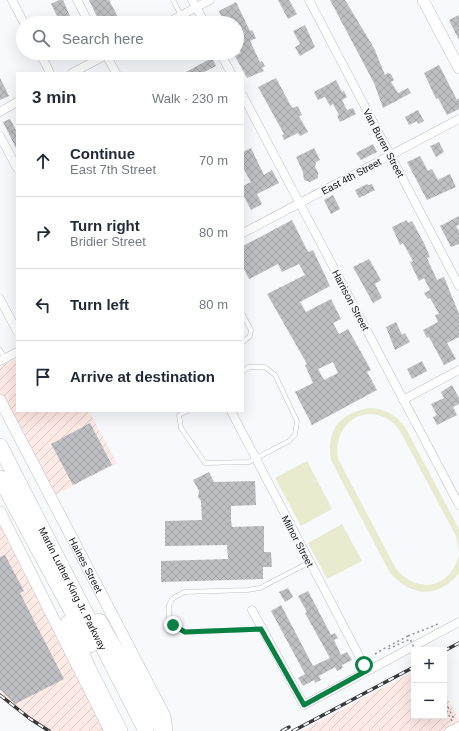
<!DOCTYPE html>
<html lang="en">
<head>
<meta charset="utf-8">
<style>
  body { margin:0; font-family:Arial,sans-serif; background:#f6f6f7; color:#1f2937 }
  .controls { position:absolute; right:12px; bottom:12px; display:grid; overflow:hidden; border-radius:0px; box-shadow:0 4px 16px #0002 }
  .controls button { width:36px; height:36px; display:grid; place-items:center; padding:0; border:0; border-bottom:1px solid #e0e1e3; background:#fff; color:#1f2937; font:20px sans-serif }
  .stop { position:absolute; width:12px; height:12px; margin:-9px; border:3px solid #0b8043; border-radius:50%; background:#fff }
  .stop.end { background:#0b8043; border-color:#fff; box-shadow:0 1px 4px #0008 }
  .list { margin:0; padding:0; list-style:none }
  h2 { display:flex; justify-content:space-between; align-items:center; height:52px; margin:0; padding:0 16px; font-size:17px }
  h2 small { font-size:13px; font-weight:400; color:#747a83 }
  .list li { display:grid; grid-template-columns:26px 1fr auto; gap:12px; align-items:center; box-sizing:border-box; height:72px; padding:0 16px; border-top:1px solid #e0e1e3 }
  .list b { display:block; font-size:15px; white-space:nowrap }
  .list p { margin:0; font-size:13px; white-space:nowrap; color:#747a83 }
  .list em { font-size:13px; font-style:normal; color:#747a83 }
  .icon { flex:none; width:22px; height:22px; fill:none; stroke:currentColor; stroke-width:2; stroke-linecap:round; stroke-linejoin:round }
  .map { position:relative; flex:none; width:459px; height:731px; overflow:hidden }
  .search { position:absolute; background:#fff; box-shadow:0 4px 16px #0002; left:16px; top:16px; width:228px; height:44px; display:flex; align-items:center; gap:10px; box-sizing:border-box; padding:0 14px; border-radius:22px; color:#747a83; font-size:15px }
  .panel { position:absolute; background:#fff; box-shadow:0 4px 16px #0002; left:16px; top:72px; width:228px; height:340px; border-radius:0px }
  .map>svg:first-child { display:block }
  .industrial { fill:url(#industrial-furrows) }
  .grass { fill:#e8ebce }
  .building { fill:url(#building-cross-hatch); fill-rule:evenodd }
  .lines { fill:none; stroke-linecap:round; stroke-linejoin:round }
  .lane-casing { stroke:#bec0c3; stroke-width:5 }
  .street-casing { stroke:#bec0c3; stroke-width:9 }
  .secondary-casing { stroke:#bec0c3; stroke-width:12 }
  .highway-casing { stroke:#bec0c3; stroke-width:16 }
  .path { stroke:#939597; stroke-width:1.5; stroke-dasharray:2 3; stroke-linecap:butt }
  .lane { stroke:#fff; stroke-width:4 }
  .street { stroke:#fff; stroke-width:8 }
  .secondary { stroke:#fff; stroke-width:11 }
  .highway { stroke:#fff; stroke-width:15 }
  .rail-casing { stroke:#38393a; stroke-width:3.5 }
  .rail { stroke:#f7f9fd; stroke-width:2; stroke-dasharray:6; stroke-linecap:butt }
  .path-bridge { stroke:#939597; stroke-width:1.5; stroke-dasharray:2 3; stroke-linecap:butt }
  .route { stroke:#0b8043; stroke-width:5 }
  .labels { text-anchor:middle; stroke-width:4; stroke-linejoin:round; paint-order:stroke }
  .street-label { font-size:10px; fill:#111213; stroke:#f7f9fd }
</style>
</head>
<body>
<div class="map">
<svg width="459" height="731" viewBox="0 0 459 731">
  <defs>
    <pattern id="industrial-furrows" width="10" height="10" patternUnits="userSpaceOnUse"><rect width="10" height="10" fill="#ffeae5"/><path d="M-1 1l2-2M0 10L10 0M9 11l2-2" fill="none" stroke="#dac8c4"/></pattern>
    <pattern id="building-cross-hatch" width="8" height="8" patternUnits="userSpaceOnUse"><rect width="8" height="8" fill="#bdbfc2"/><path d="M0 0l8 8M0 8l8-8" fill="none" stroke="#a1a3a6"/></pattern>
  </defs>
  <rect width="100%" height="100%" fill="#f7f9fd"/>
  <path class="industrial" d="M17,358V411H89L117,463L53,496L0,396V367Z
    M0,520L105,731H52L16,708L0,692Z
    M414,671V716H444V691L459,720V731H302Z"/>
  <path class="grass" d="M371,408C386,409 396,415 405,427L459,529V551L456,536L400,431C376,397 331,418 338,459L396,569C419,595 450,588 459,555V573C438,599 412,597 390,573L331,460C326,430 340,412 371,408Z
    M307,461L332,509L301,526L275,478Z
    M342,524L362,561L327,579L308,543Z"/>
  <path class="building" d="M59,0H63L73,23H49L58,18L51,4Z
    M89,0H109L121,23H100Z
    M278,0H289L297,14L288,19Z
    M330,0H345L374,48L385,75L388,73L391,74L394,80L391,82L398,93L408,88L411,93L383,108L374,83Z
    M236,2L250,31L252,30L256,38L250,41L260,62L262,61L265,66L262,68L264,71L247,78L235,56L241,53L237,46V23H224L219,11Z
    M459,15V40L449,20Z
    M305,25L315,47L300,56L295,47L300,44L293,31Z
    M210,59L213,60L216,66L202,73H184Z
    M439,65L457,100L459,98V109L447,115L438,98L436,99L424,73Z
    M0,78L9,96L0,100Z
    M276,78L292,108L298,106L302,115L299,116L308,132L300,136L298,133L284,140L282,135L284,134L258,87Z
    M336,80L342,92L344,91L347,97L342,100L347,110L353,108L356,114L340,122L337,116L339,115L333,104L330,106L325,97L318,100L314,92Z
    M418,110L424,121L418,124L417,121L409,125L405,117Z
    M10,119L17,132V150L3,122Z
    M439,142L444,152L436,157L430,146Z
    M373,144L377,152L361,160L356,153Z
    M251,148L264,175L272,170L279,183L257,194L262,204L251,210L243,194V186L251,182L243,168V152Z
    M314,148L320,160L316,162L315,167L318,172V178L310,182L304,180L303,172L296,157Z
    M420,156L428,171L432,169L438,180L450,174L456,187L427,200L407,162Z
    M367,184L368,185L372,184L375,190L359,198L355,190Z
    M333,195L340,209L331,214L324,200Z
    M459,216V225L456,226L459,231V244L451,247L440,226Z
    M292,220L308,252L313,250L330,286L300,302L306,312L331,299L341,319L333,323L339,334L348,329L371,370L367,372L377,390L312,425L295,392L313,383L305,365L307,364L267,294L305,275L299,264L282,272L278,264L249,279L243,267V246ZM333,362L338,373L324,380L318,369Z
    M407,220L408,223L412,221L424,243L430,257L427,258L437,280L444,277L459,314V337L447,343L456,359L444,365L429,337L427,338L423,330L438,322L435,315L439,314L430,298L428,299L424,293L430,290L424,278L419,281L410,262L413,261L403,243L400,245L392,227Z
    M369,259L381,280L375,284L382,298L373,303L353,267Z
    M396,322L402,335L405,333L410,342L395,350L386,327Z
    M422,361L427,371L412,379L407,369Z
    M452,385L459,398V404L453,407L457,415L437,425L433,417L437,415L431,404L444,398L441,392Z
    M90,423L112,465L73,485L51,444Z
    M209,472L214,482L255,481L256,505L231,506V519L232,527L264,526V552H271L272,567H263V579L161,582V561L228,559L227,545L165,546V521L202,520L201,501L198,497L199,491L193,480Z
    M5,555L24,591L20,593L64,679L15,704L0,689V557Z
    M288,588L293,597L285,602L279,592Z
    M308,591L331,635L335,633L338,638L334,640L341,655L347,652L352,660L342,665L343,668L337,671L335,667L319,676L321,680L315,683L314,680L303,686L298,678L305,674L271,611L281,605L313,666L330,658L305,613L307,612L298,596Z"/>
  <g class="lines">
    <defs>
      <path id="lane" d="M173,0L181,15
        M243,315L251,330L250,336L243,342
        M0,350L5,359
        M187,411L179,415L181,428L205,463L249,462L289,441L295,435L297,421L275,375L265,367H249L243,371
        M261,629L185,632L173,625L169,619V605L172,599L184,592L247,590L260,588L310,562"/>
      <path id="street" d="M12,0L24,23
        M77,0L89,23
        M192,0L205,23
        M309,0L459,286
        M167,23L210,0
        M40,53L50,73
        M105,53L116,73
        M220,53L231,73
        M72,73L110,53
        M243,96L459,505
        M0,112L17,102
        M0,136L17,168
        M243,233L459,119
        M0,299L17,331
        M0,361L17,352
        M403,400L459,370
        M231,411L367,671
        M252,610L304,705L459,622
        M449,731L459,726"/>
      <g id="secondary">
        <path d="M423,0L459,68"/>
        <path id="s1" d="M0,400L165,716L167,731"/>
        <path d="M0,512L110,731"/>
      </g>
      <g id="highway">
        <path id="s2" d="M0,446L146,731"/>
        <path d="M0,478L90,645"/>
        <path d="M99,621L163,731"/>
        <path d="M68,623L89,670L120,731"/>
      </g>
    </defs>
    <use href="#lane" class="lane-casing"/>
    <use href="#street" class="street-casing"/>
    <use href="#secondary" class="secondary-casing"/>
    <use href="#highway" class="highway-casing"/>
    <path class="path" d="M408,636L438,624
      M375,654L387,647
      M444,698L448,707H445
      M444,706L452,721
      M448,707L454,719"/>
    <use href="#lane" class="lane"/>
    <use href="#street" class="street"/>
    <use href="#secondary" class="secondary"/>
    <use href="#highway" class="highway"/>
    <defs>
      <path id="rail" d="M444,651L459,643
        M0,695L29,718L49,731
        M282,731L289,727
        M293,731L414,667"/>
    </defs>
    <use href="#rail" class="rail-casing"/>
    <use href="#rail" class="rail"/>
    <path class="path-bridge" d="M408,636L389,646L388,649L410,639L415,650"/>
  </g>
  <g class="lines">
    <path class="route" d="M173,625L185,632L261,629L304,705L366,671L364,665"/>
  </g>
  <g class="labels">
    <g class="street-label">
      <text transform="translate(384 143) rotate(62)" y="4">Van Buren Street</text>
      <text transform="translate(351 176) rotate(-28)" y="4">East 4th Street</text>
      <text transform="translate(351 300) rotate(62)" y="4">Harrison Street</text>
      <text transform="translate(298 541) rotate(62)" y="4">Milnor Street</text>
      <text dy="4" stroke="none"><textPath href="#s1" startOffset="186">Haines Street</textPath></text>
      <text dy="4" stroke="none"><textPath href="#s2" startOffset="160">Martin Luther King Jr. Parkway</textPath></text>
    </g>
  </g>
</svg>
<div class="controls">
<button>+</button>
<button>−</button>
</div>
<div class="stop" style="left:364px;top:665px"></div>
<div class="stop end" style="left:173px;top:625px"></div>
<div class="search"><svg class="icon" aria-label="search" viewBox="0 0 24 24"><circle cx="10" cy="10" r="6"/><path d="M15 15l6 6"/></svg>Search here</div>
<section class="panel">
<h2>3 min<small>Walk · 230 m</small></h2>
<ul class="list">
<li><svg class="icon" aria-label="ahead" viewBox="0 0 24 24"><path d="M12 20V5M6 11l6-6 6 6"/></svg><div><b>Continue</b><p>East 7th Street</p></div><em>70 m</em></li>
<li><svg class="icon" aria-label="right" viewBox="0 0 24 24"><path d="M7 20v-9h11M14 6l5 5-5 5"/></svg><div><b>Turn right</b><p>Bridier Street</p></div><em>80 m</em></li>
<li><svg class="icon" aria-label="left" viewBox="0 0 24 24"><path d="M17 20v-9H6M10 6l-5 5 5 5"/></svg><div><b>Turn left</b></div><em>80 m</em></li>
<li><svg class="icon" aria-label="arrive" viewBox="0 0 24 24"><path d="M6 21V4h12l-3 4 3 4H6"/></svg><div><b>Arrive at destination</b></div></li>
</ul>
</section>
</div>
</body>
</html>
